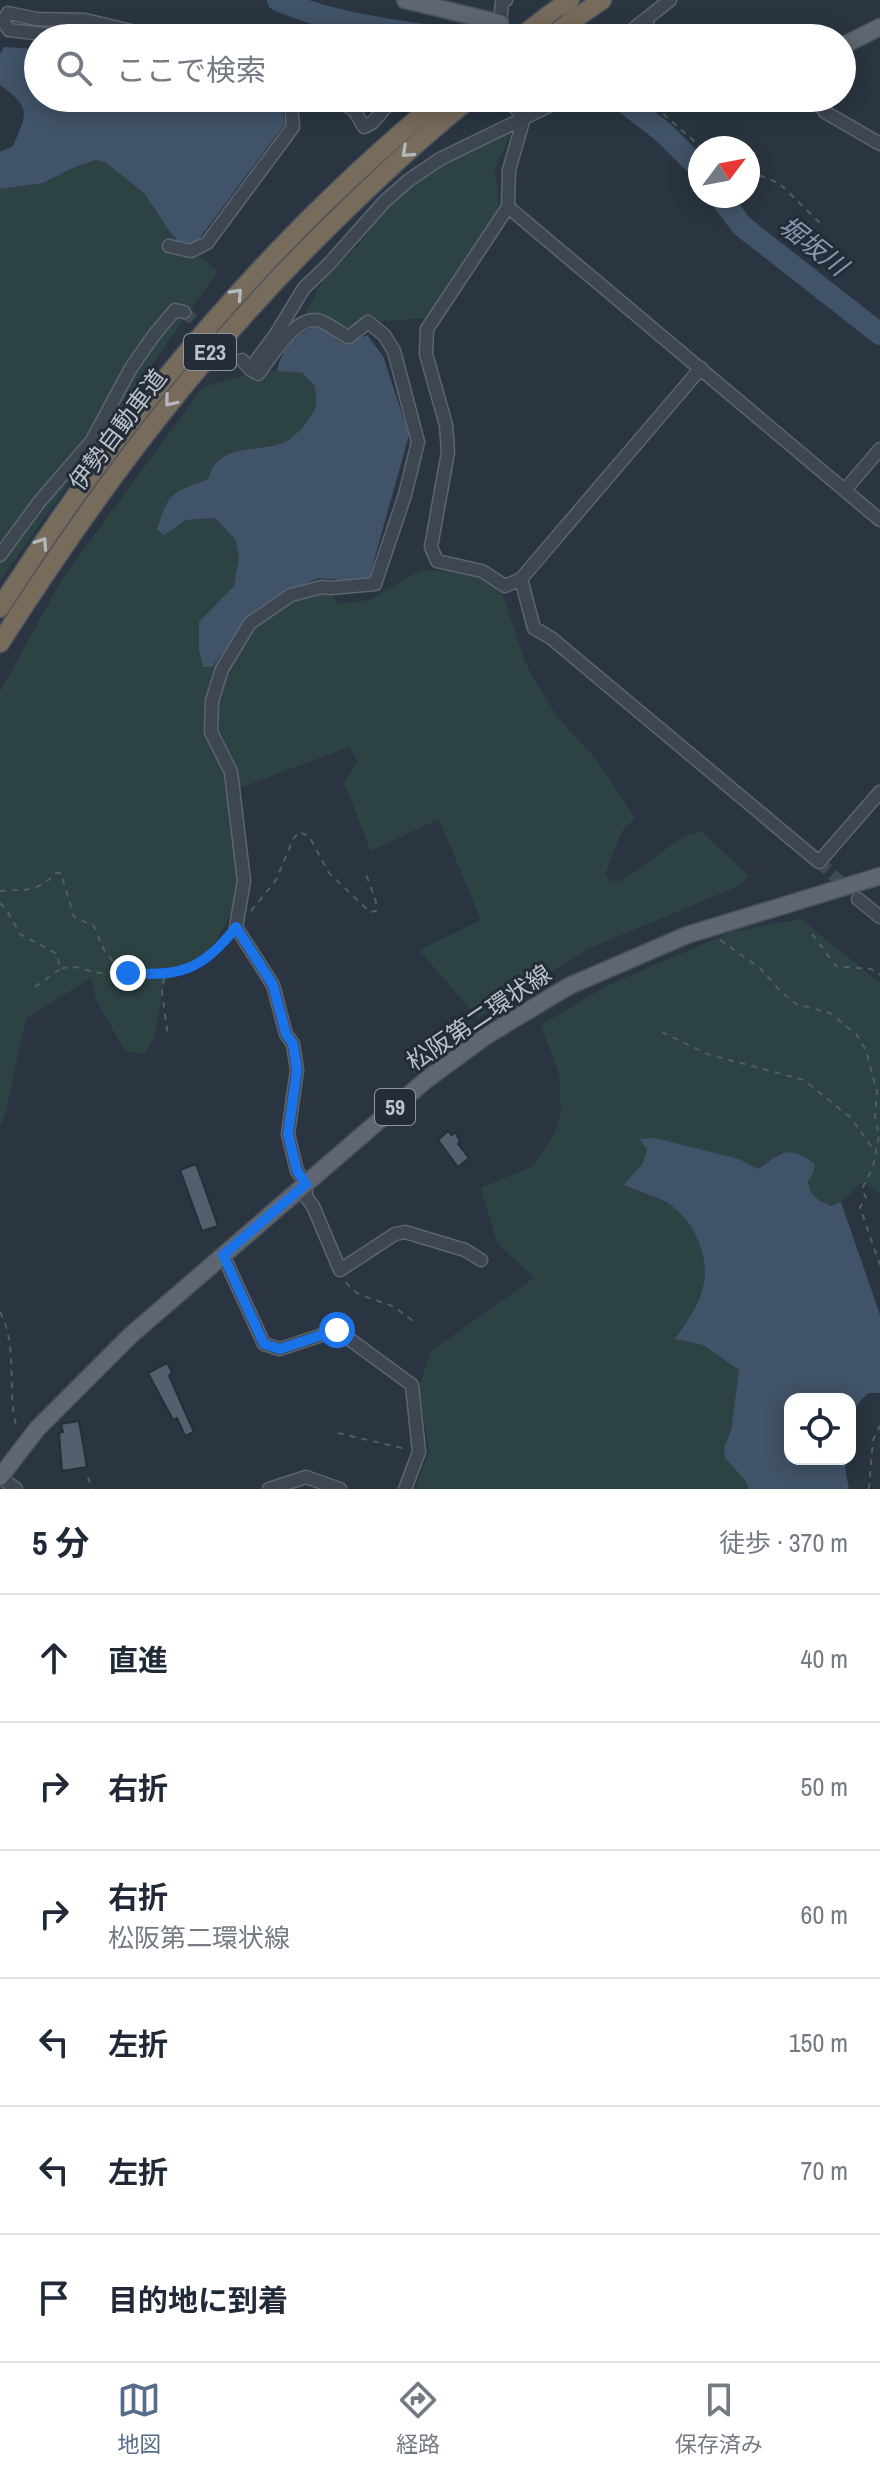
<!DOCTYPE html>
<html lang="ja">
<head>
<meta charset="utf-8">
<style>
  body { margin:0; font-family:"Archivo Narrow","Noto Sans JP",sans-serif; background:#f6f6f7; color:#1f2937 }
  .controls { position:absolute; right:24px; bottom:24px; display:grid; overflow:hidden; border-radius:16px; box-shadow:0 4px 20px #0003 }
  .controls button { width:72px; height:72px; display:grid; place-items:center; padding:0; border:0; border-bottom:2px solid #e0e1e3; background:#fff; color:#1f2937; font:40px sans-serif }
  .compass { position:absolute; left:688px; top:136px; width:72px; height:72px; border-radius:50%; background:#fff; box-shadow:0 4px 20px #0003; rotate:58deg }
  .stop { position:absolute; width:24px; height:24px; margin:-18px; border:6px solid #1a73e8; border-radius:50%; background:#fff }
  .stop.end { background:#1a73e8; border-color:#fff; box-shadow:0 2px 8px #0008 }
  .list { margin:0; padding:0; list-style:none }
  h2 { display:flex; justify-content:space-between; align-items:center; height:104px; margin:0; padding:0 32px; font-size:34px }
  h2 small { font-size:26px; font-weight:400; color:#747a83 }
  .list li { display:grid; grid-template-columns:52px 1fr auto; gap:24px; align-items:center; box-sizing:border-box; height:128px; padding:0 32px; border-top:2px solid #e0e1e3 }
  .list b { display:block; font-size:30px; white-space:nowrap }
  .list p { margin:0; font-size:26px; white-space:nowrap; color:#747a83 }
  .list em { font-size:26px; font-style:normal; color:#747a83 }
  .icon { flex:none; width:44px; height:44px; fill:none; stroke:currentColor; stroke-width:2; stroke-linecap:round; stroke-linejoin:round }
  .map { position:relative; flex:none; width:880px; height:1489px; overflow:hidden }
  .search { position:absolute; background:#fff; box-shadow:0 4px 20px #0003; left:24px; right:24px; top:24px; height:88px; display:flex; align-items:center; gap:20px; box-sizing:border-box; padding:0 28px; border-radius:44px; color:#747a83; font-size:30px }
  .sheet { height:872px; background:#fff }
  nav { display:flex; justify-content:space-around; align-items:center; box-sizing:border-box; height:112px; border-top:2px solid #e0e1e3; background:#fff; font-size:22px; color:#747a83 }
  nav a { display:grid; justify-items:center; gap:4px }
  nav .on { color:#576c8a }
  .map>svg:first-child { display:block }
  .green { fill:#2d4343 }
  .water { fill:#415368 }
  .lines { fill:none; stroke-linecap:round; stroke-linejoin:round }
  .river { stroke:#415368; stroke-width:22 }
  .building { fill:#545e6c; stroke:#252e39; stroke-width:2 }
  .minor-tunnel { stroke:#404a56; stroke-width:12; stroke-dasharray:12 6; stroke-linecap:butt }
  .minor-casing { stroke:#5c656f; stroke-width:15 }
  .major-casing { stroke:#48505b; stroke-width:19 }
  .highway-casing { stroke:#49525c; stroke-width:21 }
  .path { stroke:#4c5f61; stroke-width:2; stroke-dasharray:6 6; stroke-linecap:butt }
  .minor { stroke:#3e4751; stroke-width:12 }
  .major { stroke:#5d6671; stroke-width:16 }
  .highway { stroke:#776b5c; stroke-width:18 }
  .highway-bridge-casing { stroke:#49525c; stroke-width:21; stroke-linecap:butt }
  .highway-bridge { stroke:#776b5c; stroke-width:18 }
  .oneway { stroke:#b4b9c0 }
  .route { stroke:#1a73e8; stroke-width:10 }
  .labels { text-anchor:middle; stroke-width:6; stroke-linejoin:round; paint-order:stroke }
  .shield { fill:#232c37; stroke:#8d959f; stroke-width:2 }
  .shield-label { font-size:22px; font-weight:bold; fill:#bbc2cb }
  .street-label { font-size:24px; fill:#bbc2cb; stroke:#232c37 }
  .water-label { font-size:26px; font-style:italic; fill:#8698af; stroke:#232c37 }
</style>
</head>
<body>
<div class="map">
<svg width="880" height="1489" viewBox="0 0 880 1489">
  <rect width="100%" height="100%" fill="#2a3541"/>
  <path class="green" d="M514,126L495,169L500,213L427,318L381,321L356,334L301,322L323,280L358,246L390,197L411,177Z
    M96,160L106,162L144,193L173,236L218,271L0,581V189L43,183L77,166Z
    M277,371L302,373L315,386C315,391 317,400 316,405C313,418 296,438 283,443C256,453 218,442 208,479C172,493 169,491 157,529L186,520L215,518L235,539L239,557L234,586L199,623L212,667L239,631L285,599L299,586L318,578L338,604L369,600L421,570L452,571L489,580L502,593L525,662L535,681L559,719L597,760L635,818L622,831L605,875L611,881H621L683,837L701,831L749,876L739,886L588,949L478,1018L419,950L481,920L439,819L371,851L344,783L357,761L349,747L237,789L234,861L239,881V899L212,948L165,981L154,1038L144,1054L125,1051L95,998L91,978L26,1018L5,1116L0,1125V692L62,579L203,387L252,373Z
    M801,919L880,983V1193L862,1182L841,1202L831,1206C818,1200 810,1197 808,1181L813,1173L781,1152L758,1169L739,1159L640,1139L647,1149L643,1163L625,1185C638,1191 653,1195 666,1202C692,1218 709,1251 704,1283C701,1304 687,1322 675,1339L703,1345L739,1370L731,1430L724,1449L725,1458L746,1480L749,1489H415L429,1451L419,1388L431,1351L534,1278L497,1243L481,1188L533,1166L555,1133L561,1114L559,1074L541,1025L606,986L731,932Z"/>
  <path class="water" d="M4,47L38,49V98H250L282,108L285,124L190,251L173,236L144,193L105,162L96,160L77,166L43,183L0,189V152L13,146C27,113 32,108 0,85V54Z
    M314,327L334,331L338,341H351L367,335L383,356L409,435L368,582L318,578L299,586L285,599L239,631L212,667H203L199,651V622L234,586L239,557L235,539L215,518L186,520L164,535L157,529C169,491 172,493 208,479C218,442 256,453 283,443C295,438 313,418 316,405C317,400 315,391 315,386L302,373L277,371C282,349 293,336 314,327Z
    M655,1138L739,1159L758,1169C782,1152 788,1144 815,1164L813,1174L808,1181C810,1197 818,1200 831,1206L841,1202L880,1315V1393H869C840,1417 858,1426 850,1455V1399H790V1459H848L845,1468L849,1489H749L745,1480L725,1458L724,1448L731,1430L739,1370L703,1345L675,1339C687,1322 700,1304 704,1283C709,1252 692,1218 666,1202C653,1195 638,1191 624,1185L643,1163L647,1149L639,1139Z"/>
  <g class="lines">
    <path class="river" d="M278,0C327,22 392,31 445,38
      M619,98L663,132L700,169
      M719,196L742,226L880,334"/>
  </g>
  <path class="building" d="M448,1131L452,1135L455,1132L460,1141L458,1144L469,1158L458,1167L438,1140Z
    M196,1164L218,1226L202,1231L180,1170Z
    M167,1363L172,1372L169,1376L194,1432L185,1436L177,1418L173,1420L148,1373Z
    M79,1421L87,1467L62,1471L59,1433L63,1432L61,1424Z"/>
  <g class="lines">
    <path class="minor-tunnel" d="M184,312L242,360
      M819,862L849,890"/>
    <defs>
      <path id="minor" d="M646,19L651,38
        M500,23L502,3L506,0
        M77,38L9,30L3,21L8,13L37,19L85,20L161,38
        M622,38L670,0
        M334,98L354,110L364,127L372,123L394,98
        M507,98L524,118
        M816,98L825,112L880,144
        M524,118L509,170L508,207L427,329L426,354L446,425L448,452L431,547L437,561L482,571L505,586L521,579L701,368
        M508,207L880,520
        M169,246L191,251L207,243L293,127L291,104L271,98
        M242,360L250,369L276,334L304,288L328,265L385,201L409,180L440,159L565,98
        M250,369L258,374C271,358 296,313 320,321C330,324 339,333 349,337L368,322L384,335L394,351L418,442L405,495L375,584L331,588L322,587L291,595L250,623L222,669L212,701L211,732L231,772L244,881L236,927L273,985L286,1034L293,1044L297,1070L288,1134L297,1171L306,1184V1197L313,1206L340,1270L395,1234L405,1232L465,1250L481,1260
        M845,490L880,449
        M0,555L40,501L91,442L131,368L154,335L175,310L184,312
        M521,579L534,628L551,638L819,862L880,792
        M858,899L880,917
        M223,1255L264,1344L280,1349L337,1330L412,1385L419,1452L405,1489
        M0,1477L16,1489
        M269,1489L306,1477L340,1489"/>
      <path id="major" d="M405,0L500,23
        M842,46L880,27
        M0,1477L37,1429L131,1335L426,1080L486,1036L569,986L687,935L880,876"/>
      <path id="highway" d="M546,17L570,0
        M569,23L602,0
        M0,608C122,417 267,242 442,98
        M0,643C103,482 210,340 349,207C388,169 428,132 471,98"/>
    </defs>
    <use href="#minor" class="minor-casing"/>
    <use href="#major" class="major-casing"/>
    <use href="#highway" class="highway-casing"/>
    <path class="path" d="M645,98L702,148
      M748,171L779,183L821,224
      M0,891C27,889 36,893 56,873H61L74,917L94,926L104,950L121,972
      M0,903L6,909L20,934L57,954L60,969C81,963 84,972 102,973C109,973 115,971 121,972C172,976 192,977 228,936
      M251,911L276,880L293,839L299,832L309,836L329,873L370,912L376,911V902L366,874
      M812,934L836,966L871,969L880,975
      M720,940L760,968L781,992L796,1004L830,1013L856,1034L866,1050L877,1092L875,1116L879,1136L873,1167L862,1189L866,1198L860,1207L880,1265
      M164,978L162,992L168,1036
      M35,987L60,969
      M662,1032L707,1054L804,1080L851,1118L876,1153
      M346,1282C355,1297 376,1299 392,1306C399,1310 406,1316 413,1321
      M0,1312C19,1348 6,1390 17,1429
      M338,1433L406,1449
      M88,1477L92,1489
      M869,1489L873,1440L880,1426"/>
    <use href="#minor" class="minor"/>
    <use href="#major" class="major"/>
    <use href="#highway" class="highway"/>
    <defs>
      <path id="highway-bridge" d="M519,38L546,17
        M549,38L569,23"/>
    </defs>
    <use href="#highway-bridge" class="highway-bridge-casing"/>
    <use href="#highway-bridge" class="highway-bridge"/>
  </g>
  <defs><path id="oneway-chevron" d="M-2-3.5L2.5 0L-2 3.5" fill="none" stroke-width="1.6" stroke-linecap="round" stroke-linejoin="round" transform="scale(2)"/></defs>
  <g class="oneway">
    <use href="#oneway-chevron" transform="translate(407 152) rotate(137)"/>
    <use href="#oneway-chevron" transform="translate(237 294) rotate(-47)"/>
    <use href="#oneway-chevron" transform="translate(170 401) rotate(129)"/>
    <use href="#oneway-chevron" transform="translate(42 543) rotate(-56)"/>
  </g>
  <g class="lines">
    <path class="route" d="M128,973C180,977 203,970 236,927L273,985L286,1034L293,1044L297,1070L288,1134L297,1171L306,1184L223,1255L264,1344L280,1349L337,1330"/>
  </g>
  <g class="labels">
    <g class="shield">
      <rect x="184" y="334" width="52" height="36" rx="6"/>
      <rect x="375" y="1089" width="40" height="36" rx="6"/>
    </g>
    <g class="shield-label">
      <text x="210" y="360">E23</text>
      <text x="395" y="1115">59</text>
    </g>
    <g class="street-label">
      <text transform="translate(118 430) rotate(-53)" y="8">伊勢自動車道</text>
      <text transform="translate(479 1018) rotate(-34)" y="8">松阪第二環状線</text>
    </g>
    <g class="water-label">
      <text transform="translate(813 246) rotate(38)" y="9">堀坂川</text>
    </g>
  </g>
</svg>
<div class="controls">
<button><svg class="icon" aria-label="locate" viewBox="0 0 24 24"><circle cx="12" cy="12" r="6"/><path d="M12 2v4M12 18v4M2 12h4M18 12h4"/></svg></button>
</div>
<svg class="compass" viewBox="-18 -18 36 36"><path d="M0-13l5 13h-10z" fill="#e53935"/><path d="M0 13l5-13h-10z" fill="#747a83"/></svg>
<div class="stop" style="left:337px;top:1330px"></div>
<div class="stop end" style="left:128px;top:973px"></div>
<div class="search"><svg class="icon" aria-label="search" viewBox="0 0 24 24"><circle cx="10" cy="10" r="6"/><path d="M15 15l6 6"/></svg>ここで検索</div>
</div>
<section class="sheet">
<h2>5 分<small>徒歩 · 370 m</small></h2>
<ul class="list">
<li><svg class="icon" aria-label="ahead" viewBox="0 0 24 24"><path d="M12 20V5M6 11l6-6 6 6"/></svg><div><b>直進</b></div><em>40 m</em></li>
<li><svg class="icon" aria-label="right" viewBox="0 0 24 24"><path d="M7 20v-9h11M14 6l5 5-5 5"/></svg><div><b>右折</b></div><em>50 m</em></li>
<li><svg class="icon" aria-label="right" viewBox="0 0 24 24"><path d="M7 20v-9h11M14 6l5 5-5 5"/></svg><div><b>右折</b><p>松阪第二環状線</p></div><em>60 m</em></li>
<li><svg class="icon" aria-label="left" viewBox="0 0 24 24"><path d="M17 20v-9H6M10 6l-5 5 5 5"/></svg><div><b>左折</b></div><em>150 m</em></li>
<li><svg class="icon" aria-label="left" viewBox="0 0 24 24"><path d="M17 20v-9H6M10 6l-5 5 5 5"/></svg><div><b>左折</b></div><em>70 m</em></li>
<li><svg class="icon" aria-label="arrive" viewBox="0 0 24 24"><path d="M6 21V4h12l-3 4 3 4H6"/></svg><div><b>目的地に到着</b></div></li>
</ul>
</section>
<nav>
<a class="on"><svg class="icon" aria-label="map" viewBox="0 0 24 24"><path d="M3 6l6-2 6 2 6-2v14l-6 2-6-2-6 2zM9 4v14M15 6v14"/></svg>地図</a>
<a><svg class="icon" aria-label="directions" viewBox="0 0 24 24"><path d="M12 3l9 9-9 9-9-9zM9 14v-3h6M13 9l2 2-2 2"/></svg>経路</a>
<a><svg class="icon" aria-label="saved" viewBox="0 0 24 24"><path d="M7 4h10v16l-5-4-5 4z"/></svg>保存済み</a>
</nav>
</body>
</html>
